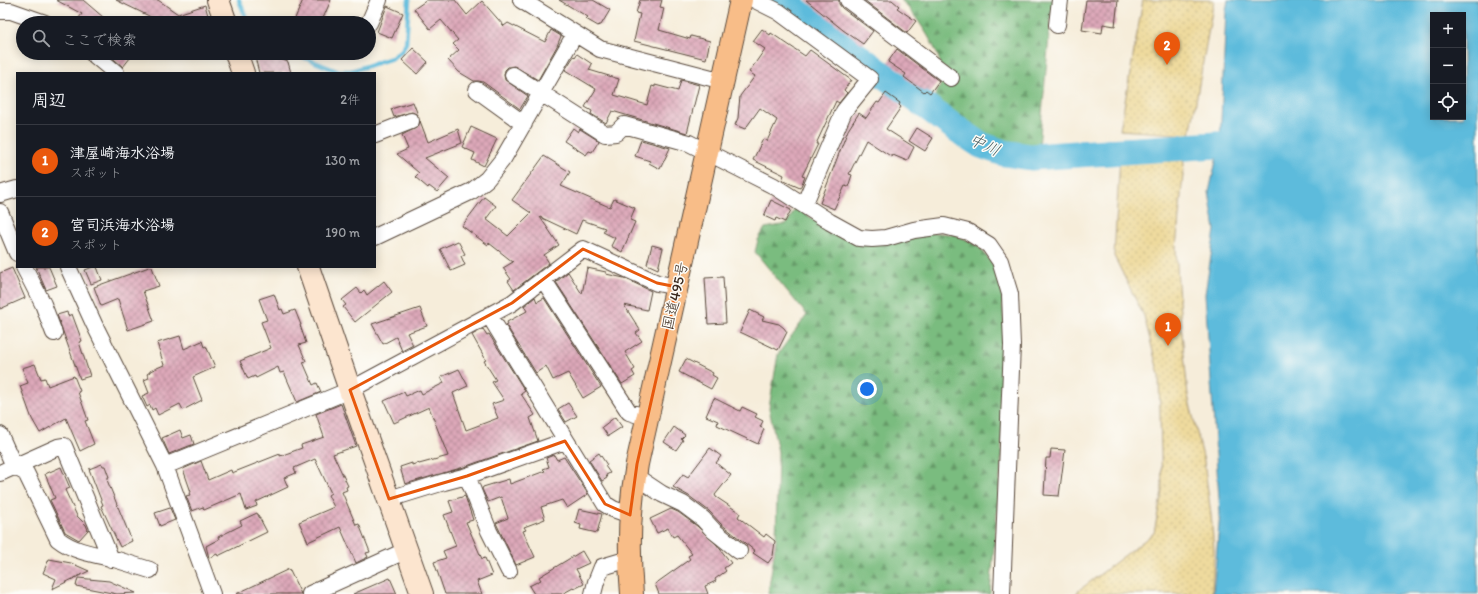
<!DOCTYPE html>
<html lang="ja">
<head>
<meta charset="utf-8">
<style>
  body { margin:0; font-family:Itim,"Klee One",sans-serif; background:#242831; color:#f1f3f6 }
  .controls { position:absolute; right:12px; top:12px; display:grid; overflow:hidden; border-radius:0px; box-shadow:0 2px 10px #0003 }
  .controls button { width:36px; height:36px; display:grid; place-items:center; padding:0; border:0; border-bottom:1px solid #363941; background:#171b24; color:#f1f3f6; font:20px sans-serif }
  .you { position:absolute; left:867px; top:389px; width:14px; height:14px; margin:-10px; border:3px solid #fff; border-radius:50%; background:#1a73e8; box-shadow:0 0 0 6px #1a73e833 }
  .badge { display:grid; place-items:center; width:26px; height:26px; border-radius:50%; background:#ea580c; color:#fff; font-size:13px; font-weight:700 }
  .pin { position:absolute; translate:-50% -33px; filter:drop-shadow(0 1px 2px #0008) }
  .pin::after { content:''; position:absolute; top:21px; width:14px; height:12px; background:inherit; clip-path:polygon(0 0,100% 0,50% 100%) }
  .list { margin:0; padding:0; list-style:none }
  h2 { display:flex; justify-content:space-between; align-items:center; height:52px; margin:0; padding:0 16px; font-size:17px }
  h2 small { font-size:13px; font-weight:400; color:#9ea1a6 }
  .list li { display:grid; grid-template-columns:26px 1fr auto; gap:12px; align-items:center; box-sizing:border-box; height:72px; padding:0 16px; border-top:1px solid #363941 }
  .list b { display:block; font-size:15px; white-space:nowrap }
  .list p { margin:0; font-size:13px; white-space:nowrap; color:#9ea1a6 }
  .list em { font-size:13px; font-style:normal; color:#9ea1a6 }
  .icon { flex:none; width:22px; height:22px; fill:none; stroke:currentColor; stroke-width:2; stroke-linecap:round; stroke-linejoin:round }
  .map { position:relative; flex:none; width:1478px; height:594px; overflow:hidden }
  .search { position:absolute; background:#171b24; box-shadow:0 2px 10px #0003; left:16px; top:16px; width:360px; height:44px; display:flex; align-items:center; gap:10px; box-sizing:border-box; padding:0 14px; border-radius:22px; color:#9ea1a6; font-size:15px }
  .panel { position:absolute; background:#171b24; box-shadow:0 2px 10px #0003; left:16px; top:72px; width:360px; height:196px; border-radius:0px }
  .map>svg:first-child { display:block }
  .forest { fill:url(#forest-firs); stroke:#5a734e }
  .sand { fill:url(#sand-dots); stroke:#94825e }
  .water { fill:#5dbbdc; stroke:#4c727d; fill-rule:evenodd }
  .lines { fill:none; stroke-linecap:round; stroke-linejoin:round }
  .stream { stroke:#5dbbdc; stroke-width:4.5 }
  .river { stroke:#5dbbdc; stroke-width:27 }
  .building { fill:url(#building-cross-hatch) }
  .street-casing { stroke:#57473a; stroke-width:18 }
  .secondary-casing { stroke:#57473a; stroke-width:24 }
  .highway-casing { stroke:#57473a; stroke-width:24 }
  .street { stroke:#fff; stroke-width:16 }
  .secondary { stroke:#fce5cf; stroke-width:22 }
  .highway { stroke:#f8bd88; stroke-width:22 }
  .marked { fill:none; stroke:#e8590c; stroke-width:3; stroke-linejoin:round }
  .labels { text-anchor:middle; stroke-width:3; stroke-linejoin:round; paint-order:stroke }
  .street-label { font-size:15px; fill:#3b2a1e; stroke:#fdfcf7 }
  .water-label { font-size:16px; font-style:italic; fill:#475d60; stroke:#fdfcf7 }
</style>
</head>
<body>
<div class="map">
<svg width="1478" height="594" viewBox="0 0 1478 594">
  <defs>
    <pattern id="forest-firs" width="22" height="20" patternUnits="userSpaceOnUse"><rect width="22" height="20" fill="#7abc7f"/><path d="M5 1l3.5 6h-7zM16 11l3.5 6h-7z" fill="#659967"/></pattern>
    <pattern id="sand-dots" width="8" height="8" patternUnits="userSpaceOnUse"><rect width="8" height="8" fill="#eeda9e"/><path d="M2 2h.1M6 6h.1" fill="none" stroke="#cdbb88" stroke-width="1.8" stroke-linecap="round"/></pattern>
    <pattern id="building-cross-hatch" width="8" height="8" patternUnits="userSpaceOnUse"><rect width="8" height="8" fill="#dda8b9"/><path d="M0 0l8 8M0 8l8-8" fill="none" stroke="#b48996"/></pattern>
  </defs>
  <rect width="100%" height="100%" fill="#fdfcf7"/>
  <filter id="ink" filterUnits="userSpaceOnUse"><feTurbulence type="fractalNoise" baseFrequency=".025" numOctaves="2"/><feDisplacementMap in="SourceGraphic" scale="8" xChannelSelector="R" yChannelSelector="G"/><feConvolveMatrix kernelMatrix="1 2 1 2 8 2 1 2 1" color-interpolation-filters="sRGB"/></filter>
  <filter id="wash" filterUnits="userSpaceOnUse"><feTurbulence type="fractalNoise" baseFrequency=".012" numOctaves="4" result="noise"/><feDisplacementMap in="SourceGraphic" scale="16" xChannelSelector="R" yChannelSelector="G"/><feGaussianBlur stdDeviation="0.9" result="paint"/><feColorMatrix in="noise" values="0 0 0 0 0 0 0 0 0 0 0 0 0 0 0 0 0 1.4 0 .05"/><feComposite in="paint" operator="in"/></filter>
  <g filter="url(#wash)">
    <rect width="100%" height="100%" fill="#f6edda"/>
    <path class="forest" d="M901,0H1054L1050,26L1039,147C1033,148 1026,149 1020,149C992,145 956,117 933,100L948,70L941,66C937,46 915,14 901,0Z
      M796,207L830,231L939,233L956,235L974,243L982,250L997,270L1001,282L1005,336L1001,466L990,594H768L776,541L778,452L769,408L778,354L807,315L755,252L758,240L765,228L787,224Z"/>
    <path class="sand" d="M1143,0H1214L1190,135L1120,130Z
      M1178,155L1182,157L1184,164L1176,248L1179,301L1188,396L1204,461L1211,515L1214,551L1212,594H1077V592L1154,533L1162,492L1159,375L1144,316L1114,256L1120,156H1164Z"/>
    <path class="water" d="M1228,0H1478V594H1213L1220,513L1205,294L1215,230L1209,192L1220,143L1226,11ZM1433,15H1463V117H1433Z"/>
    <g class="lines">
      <path class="stream" d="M239,0L248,23
        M293,53L337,71H351L392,58L402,50L406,43L409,0"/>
      <path class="river" d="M782,0L954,127L981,145L1004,153L1031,157L1232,144"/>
    </g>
    <g id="blocks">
      <path class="building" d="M56,0H83L110,23H75L82,14Z
        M116,0H158L178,14L205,5L209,19L196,23L176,18L172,23H159L149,16Z
        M303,0H331L321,23H293Z
        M427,0H455L467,15L482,1L504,26L508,23L545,42L551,30L561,36L557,46L538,80L514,66L508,67L505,70L504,75L505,80L528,96L520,109L483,82L478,81H474L459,72L448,60L459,50L453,44L458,40L441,20L430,29L414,9Z
        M559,0H593L610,10L601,25H599L598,26L586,19L588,17Z
        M640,0H662L660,7L664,8L659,30L690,39L691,36L710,41L706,59L634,41L640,14L636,13Z
        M806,0H839V4L842,8L873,31L863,44L843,30Z
        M864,0H892L899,6L897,8L916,21L907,33Z
        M1086,0H1118L1115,26L1103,24L1102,33L1082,30Z
        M387,6L403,13L392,38L377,32Z
        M762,29L770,35L771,33L805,56L810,50L851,80L844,90L847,93L839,103L836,101L816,144H818L802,176L805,177L800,188L782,180L784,175L753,160L763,139L767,141L777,120L760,108L745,129L735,125L738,118L740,96L755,76L749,72L765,49L753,41Z
        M413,48L428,62L417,74L402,60Z
        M897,49L939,81L930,93L926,90L924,92L904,77L906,74L888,62Z
        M107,53H134L123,67Z
        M254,53H264L288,62L291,73H259Z
        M577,54L592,64L589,70L619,79L614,95L647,105L652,86L655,87V85L678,91L681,80L699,85L687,133L612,111L606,123L591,114L592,111L585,107L596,89L565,70L574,56L575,57Z
        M886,93L900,103L899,105L901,107L886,129L914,147L907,161L893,155L892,157L866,140L849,174L852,175L848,187L845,186L834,209L820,203L848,130L859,113L866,118L877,102L879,103Z
        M413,102L418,115L412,112L394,117L391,109Z
        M420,121L428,142L458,129L462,143L425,158L449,178L437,192L429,186L428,188L415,177L419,173L397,154L408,149L402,135L418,127Z
        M471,127L497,139L484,166L472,160L475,153L462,147Z
        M573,128L578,132L580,129L599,141L592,152L589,151L586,155L564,141Z
        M917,128L933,138L925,151L909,141Z
        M641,140L670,148L660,169L649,163L650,161L635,156Z
        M544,156L570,172L561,186L607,206L610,207L614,199L635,208L630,220L635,222L622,252L611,246L615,238L603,232L605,228L582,220L576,234L540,217L559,245L544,255L549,263L514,290L508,281L511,279L503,268L513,262L489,243L488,245L462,226L484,197L496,206L486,219L508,236L531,213L512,200Z
        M771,200L791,210L785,222L776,218L775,221L764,216Z
        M458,241L465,254L461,256L465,265L451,271L440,249Z
        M652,245L663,248L658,269L647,264Z
        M36,267H49L57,286L46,290Z
        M93,267H97L102,280L91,284L85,270Z
        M149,267H152L159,286L143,291L154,321L128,330L118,299L101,306L94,287Z
        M12,268L25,298L0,309V273Z
        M587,268L606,272V274L624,278L651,291L647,310L624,305L640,330L636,333L642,341L625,352L635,369L632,371L635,376L622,384L556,282L568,272L582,294Z
        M723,277L726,323L708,324L705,278Z
        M384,281L392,292L355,322L343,307L346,305L342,300L357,288L361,293L364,290L367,295Z
        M274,294L280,310L282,309L284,314L295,310L301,325H300L306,343L299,345L306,361L303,362L313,385L317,383L321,392L297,402L284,372L280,373L278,367L256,378L255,376L248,379L240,361L271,348L261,322L267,320L259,299Z
        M535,297L537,302L544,298L601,387L583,398L568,373L553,380L546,366L536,373L506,325L508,324L507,322L527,311L524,306Z
        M420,308L427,326L407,333L413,345L402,351L396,337L383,344L372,324Z
        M750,310L764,317L762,320L779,324L784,328L787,332L778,350L740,332Z
        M67,312L68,316L72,314L82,341L79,342L90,376L80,379L57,315Z
        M483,329L487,335L489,334L525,391L521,394L535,415L530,418L538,441L464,467L405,484L400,467L412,463V465L418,463L419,464L448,456L429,407L394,423L384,401L404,392L406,396L420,390L422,394L444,383L441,377L459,369L468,386L453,393L466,430L498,418L492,404L504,400L492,382L496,380L484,361L486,360L472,335Z
        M180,336L184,349L202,341L204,347L206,346L215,367L193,377L202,400L183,410L180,404L158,415L155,408L152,410L150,405L147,407L142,396L149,393L144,380L149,378L147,374L150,372V371L164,365L157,343Z
        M686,359L713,373L712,375L717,378L711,389L679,372Z
        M35,364L41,379L45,378L48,386L74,376L80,391L78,392L88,420L85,421L94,444L80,451L66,418L40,433L32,419L20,386L28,383L22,368Z
        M714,398L740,411L742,407L757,414L755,417L763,421L760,427L764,429L758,444L717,425L718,421L706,416Z
        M568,403L577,416L566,422L558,409Z
        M341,404L356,446L333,454L348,486L346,487L347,490L342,492L356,525L359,524L370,552L366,553L368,557L356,563L340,527L308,542L299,522L334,507L328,495L331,493L315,459L294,468L296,473L284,478L288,487L256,502L257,506L246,510L241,494L204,510L203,507L192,511L186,496L190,495L189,493L191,492L183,469L201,461L208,480L231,470L232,473L280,454V456L302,448L301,445L324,437L316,414Z
        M615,417L622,427L608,436L602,427Z
        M674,427L685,435L681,439L683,440L676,450L664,442Z
        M180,430L183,438L191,435L194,444L169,454L162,438Z
        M710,448L721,456L716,463L731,475L715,495L716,497L740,513L738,517L764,537L766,534L775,541L773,556L768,563L753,553L755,551L721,524L709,511L689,496L673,487L683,474L688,477Z
        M1051,449L1065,450L1059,496L1044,495L1046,458H1050Z
        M599,453L607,465L605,466L610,473L606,475L607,478L602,481L589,460Z
        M554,455L557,460L564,457L588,494L567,508L562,500L541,507L545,519L524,527L526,530L523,531L535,557L516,565L496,523L508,518L501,497L488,502L482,489L483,487L509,479L510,484L545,471L543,469L549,467L546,458Z
        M102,464L103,466H105L109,477H108V479L107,480L132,541L120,547L101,506L103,505L89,469Z
        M61,467L70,488L65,490L77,516L86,525L88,530L79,540L65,532L50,500L55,498L45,474Z
        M465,496L473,520L466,522L482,559L485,558L492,575L477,581L482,594H445L434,562L446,558L443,551L456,546L444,515L453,512L449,501Z
        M170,508L175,520L160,526L155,513Z
        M579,509L602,514L597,533L580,529L581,525L575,523Z
        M671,509L678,512L697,526L717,545L731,563L724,568L726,571L715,579L716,581L705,586L708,594H659L655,584L690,559L688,556L692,554L677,535L673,537L668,528L657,533L650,519Z
        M257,513L267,532L218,556L217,554L209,558L206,546L219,539L218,537L242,525L240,521Z
        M582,551L589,563L576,569L584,584L574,589L573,588L562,594H534L529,586L541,580L539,577Z
        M49,559L71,563L89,571L52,589L56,579L43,573Z
        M289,569L301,594H236Z
        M78,578L109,581L136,593L117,594L76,586Z
        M390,578L397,594H353Z"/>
    </g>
  </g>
  <g filter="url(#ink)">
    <use href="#blocks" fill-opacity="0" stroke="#57473a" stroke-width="1"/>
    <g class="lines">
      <defs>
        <path id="street" d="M521,0L600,49L723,81
          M755,0L779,12L870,79L844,111L804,205
          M848,0L951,78
          M0,11H11L45,23
          M369,23L379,0
          M1057,25L1060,0
          M92,53L116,73
          M513,75L605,134L616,133L624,125L689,143L774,186L830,222L859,238L872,239L886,238L914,230L944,226L968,232L989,245L1000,261L1010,294L1012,345L1002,594
          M477,90L524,124
          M375,135L411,121
          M0,194L17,189
          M0,212L17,253
          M375,237L472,191L487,179L503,159L575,34
          M24,267L43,304L54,333
          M68,267L94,324L165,466L212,594
          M543,279L629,412L648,418
          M489,315L605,504L613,509L630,515
          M0,435L14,466L26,473L58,539C73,551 92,554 111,558C124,562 137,566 150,570
          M165,466L350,390L512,303L583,249L657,283L677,287
          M0,473L58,447L64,446L111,559
          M467,476L489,531L509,571
          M635,476L662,494L683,504L703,519L714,531L739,551
          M389,499L444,482L467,476L565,441
          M310,594L407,550
          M593,594L596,582L602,567L629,559"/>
        <path id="secondary" d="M218,0L226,23
          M236,53L243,73
          M308,267L350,390L422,594"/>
        <path id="highway" d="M632,594C628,549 629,508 637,464L741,0"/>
      </defs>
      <use href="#street" class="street-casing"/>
      <use href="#secondary" class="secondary-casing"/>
      <use href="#highway" class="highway-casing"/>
      <use href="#street" class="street"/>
      <use href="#secondary" class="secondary"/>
      <use href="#highway" class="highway"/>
    </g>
  </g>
  <path class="marked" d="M583,249L657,283L677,287L637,464L630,515L605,504L565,441L467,476L389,499L350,390L512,303Z"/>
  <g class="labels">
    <g class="street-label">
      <text transform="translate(675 296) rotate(-77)" y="5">国道495号</text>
    </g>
    <g class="water-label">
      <text transform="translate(985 144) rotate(25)" y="6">中川</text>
    </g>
  </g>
</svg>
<div class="controls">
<button>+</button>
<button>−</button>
<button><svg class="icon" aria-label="locate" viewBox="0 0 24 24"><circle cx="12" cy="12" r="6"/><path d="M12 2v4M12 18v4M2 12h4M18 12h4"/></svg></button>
</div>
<div class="you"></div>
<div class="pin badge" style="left:1168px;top:346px">1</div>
<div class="pin badge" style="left:1167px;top:65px">2</div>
<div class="search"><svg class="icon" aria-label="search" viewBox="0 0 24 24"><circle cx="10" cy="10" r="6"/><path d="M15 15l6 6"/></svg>ここで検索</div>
<section class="panel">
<h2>周辺<small>2件</small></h2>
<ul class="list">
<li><span class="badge">1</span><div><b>津屋崎海水浴場</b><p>スポット</p></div><em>130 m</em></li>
<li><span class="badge">2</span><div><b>宮司浜海水浴場</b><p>スポット</p></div><em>190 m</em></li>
</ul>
</section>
</div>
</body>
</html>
